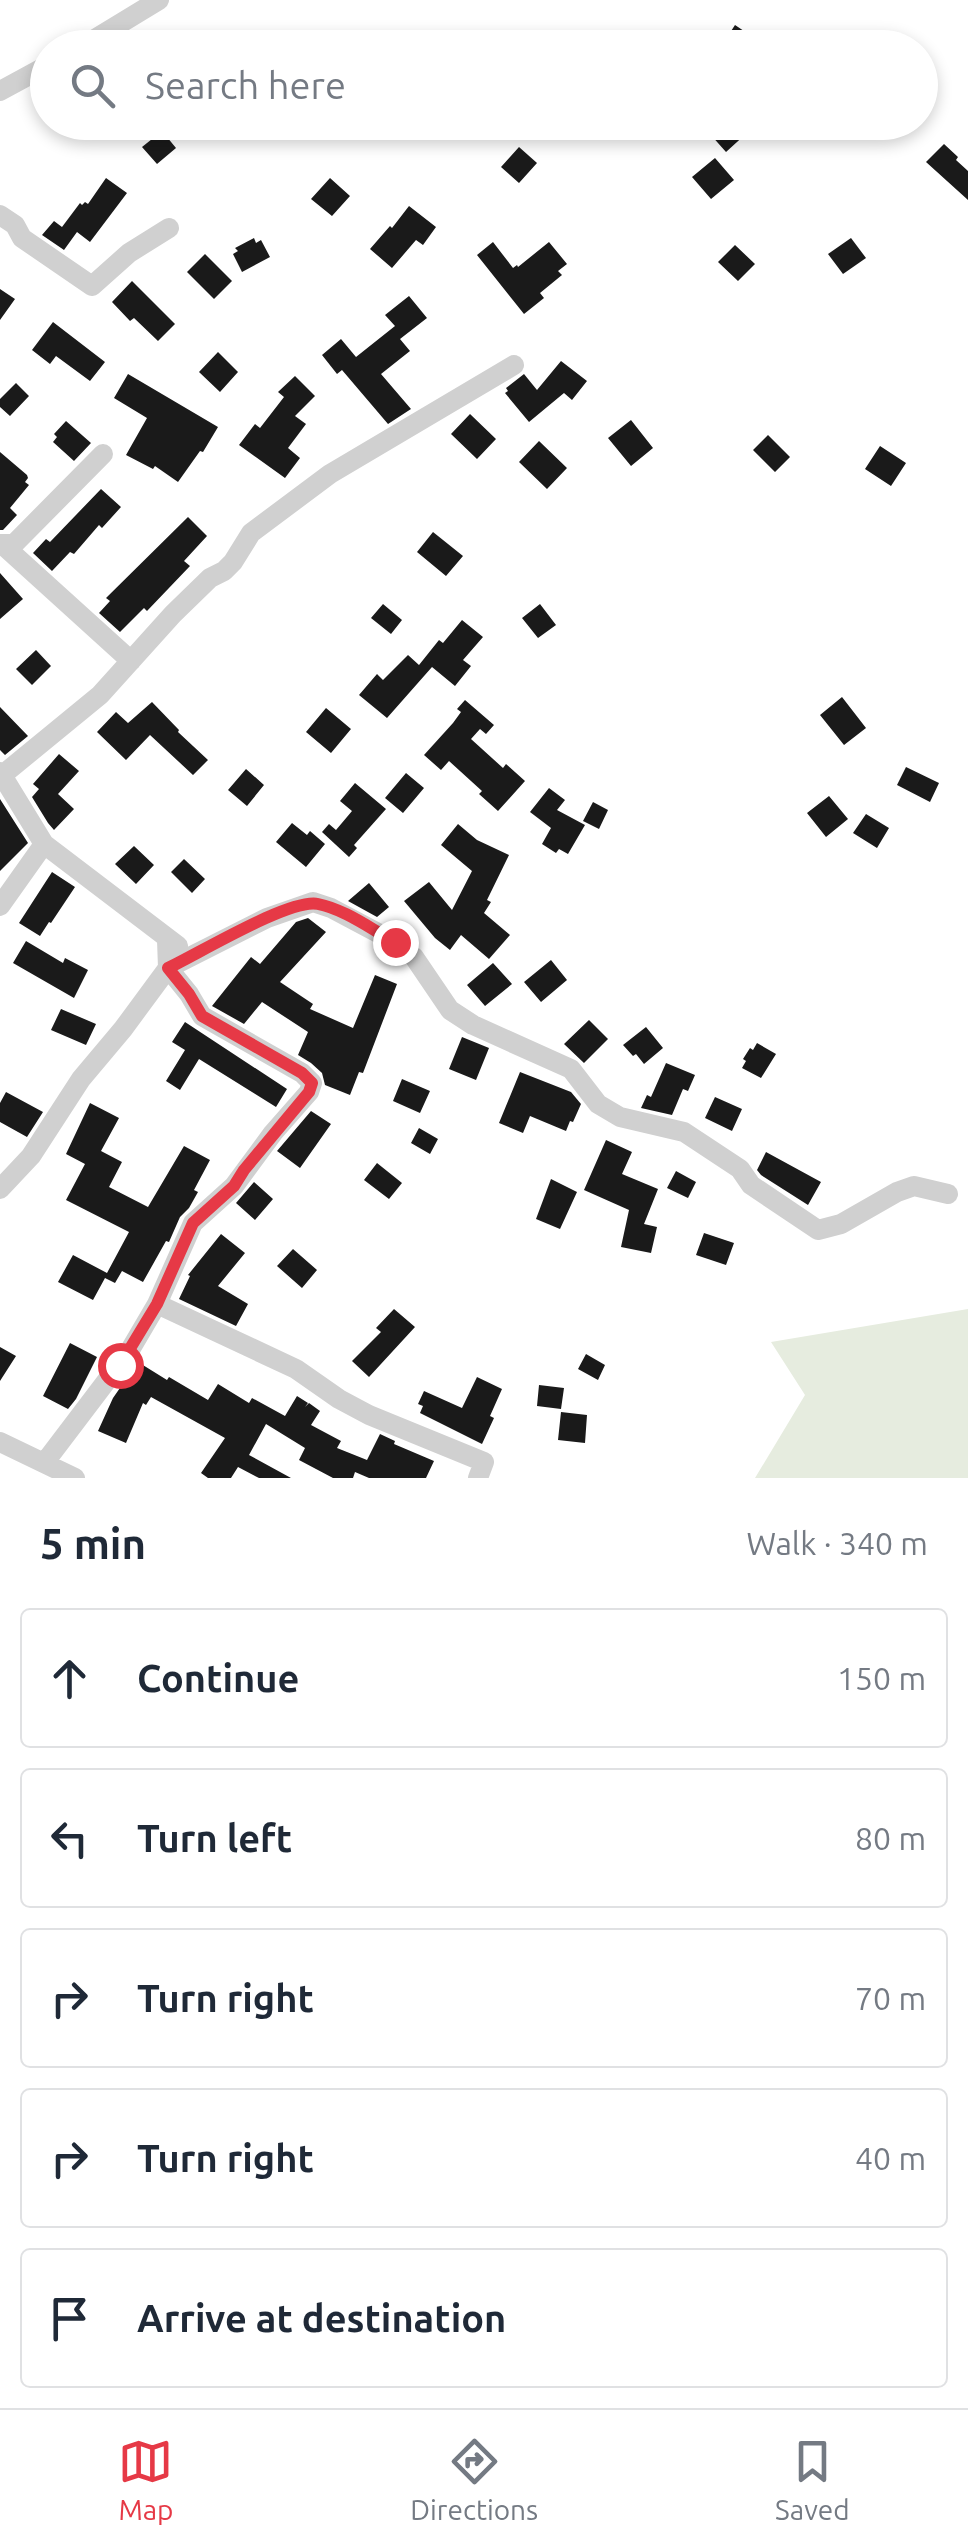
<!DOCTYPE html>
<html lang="en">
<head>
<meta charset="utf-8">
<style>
  body { margin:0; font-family:Ubuntu,sans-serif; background:#f2f2f3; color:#1f2937 }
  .stop { position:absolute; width:30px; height:30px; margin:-22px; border:8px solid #e63946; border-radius:50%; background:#fff }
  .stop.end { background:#e63946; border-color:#fff; box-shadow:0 2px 10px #0008 }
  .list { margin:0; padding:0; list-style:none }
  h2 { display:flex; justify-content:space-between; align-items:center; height:130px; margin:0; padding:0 40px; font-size:42px }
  h2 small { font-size:32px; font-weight:400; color:#747a83 }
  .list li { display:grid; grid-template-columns:65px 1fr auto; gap:30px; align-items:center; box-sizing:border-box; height:140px; margin:0 20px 20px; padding:0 20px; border:2px solid #e0e1e3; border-radius:10px }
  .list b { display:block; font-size:38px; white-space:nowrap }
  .list em { font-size:32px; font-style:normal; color:#747a83 }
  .icon { flex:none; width:55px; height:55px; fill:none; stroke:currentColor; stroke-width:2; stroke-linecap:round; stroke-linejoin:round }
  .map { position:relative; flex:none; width:968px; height:1478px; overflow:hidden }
  .search { position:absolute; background:#fff; box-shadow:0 5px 15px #0003; left:30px; right:30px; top:30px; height:110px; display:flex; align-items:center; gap:25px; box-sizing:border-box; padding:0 35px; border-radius:55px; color:#747a83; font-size:38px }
  .sheet { height:930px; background:#fff }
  nav { display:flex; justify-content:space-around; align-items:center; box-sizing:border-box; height:140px; border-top:2px solid #e0e1e3; background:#fff; font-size:28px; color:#747a83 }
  nav a { display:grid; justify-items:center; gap:5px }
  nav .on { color:#e63946 }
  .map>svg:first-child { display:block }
  .green { fill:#e6ecdf }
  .building { fill:#1a1a1a }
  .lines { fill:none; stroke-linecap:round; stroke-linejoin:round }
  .minor { stroke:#d0d0d0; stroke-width:20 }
  .route { stroke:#e63946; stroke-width:12 }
</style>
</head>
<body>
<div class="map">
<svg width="968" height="1478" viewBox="0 0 968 1478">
  <rect width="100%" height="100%" fill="#fff"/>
  <path class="green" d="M968,1309V1478H755L805,1395L771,1342Z"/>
  <path class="building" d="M735,25L769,48H720Z
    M723,122H759L726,152L710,134Z
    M162,131L176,148L157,164L142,147Z
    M944,144L958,157L956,160L968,171V200L926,162Z
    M519,147L537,163L519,183L501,167Z
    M715,158L734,180L711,199L692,177Z
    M106,178L127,193L90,242L77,232L64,250L42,235L54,221L62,227L80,203L82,205L85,202L88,204Z
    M330,178L350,196L332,216L311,199Z
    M409,206L436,227L423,245L416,240L392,268L370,249L390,226L392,228Z
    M254,238L256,243L261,240L270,257L242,272L233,254L238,251L235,248Z
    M851,238L866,258L843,274L828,254Z
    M493,242L513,268L517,265L518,267L549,242L567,264L558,271L562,275L540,293L544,298L524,314L477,255Z
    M735,245L755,264L738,281L718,262Z
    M205,254L232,281L214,299L187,272Z
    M132,281L175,324L158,341L134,318L130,321L112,302Z
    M0,289L15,299L0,320Z
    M409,296L427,318L400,339L410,351L381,374L411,409L388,424L342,370L337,374L322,355L341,339L356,357L395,326L385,315Z
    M53,322L105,362L90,381L56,356L50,364L32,350Z
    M218,352L238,372L220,392L199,372Z
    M561,361L587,381L572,400L564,393L529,422L505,393L508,391L506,388L524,374L537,390Z
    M128,374L218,427L203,452L200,451L178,482L155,466L153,469L126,455L147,418L114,398Z
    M295,376L315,396L295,416L306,424L288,448L300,458L285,478L239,445L255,424L260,428L284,397L278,392Z
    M16,383L29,396L10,416L0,407V399Z
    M470,414L496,439L477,459L451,434Z
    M631,420L653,448L631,466L608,438Z
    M66,421L91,443L74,461L53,442L57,437L54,434Z
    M768,435L790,457L775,472L753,450Z
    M539,441L567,468L547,489L519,462Z
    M880,446L906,463L891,486L865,469Z
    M0,452L27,475L28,478L25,482L29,485L10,508L17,515L3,530H0Z
    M101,489L121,507L102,528L99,525L74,554L70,552L52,571L33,553L46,539L50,542Z
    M188,517L207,536L184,561L190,566L147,611L144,608L120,632L99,613L110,601L106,598Z
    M433,532L463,556L446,576L417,552Z
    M0,573L23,599L0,619Z
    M383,604L402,620L391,634L371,618Z
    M540,604L556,625L538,638L522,618Z
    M462,620L483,637L463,660L471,666L455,686L432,667L387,718L359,695L377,674L383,680L408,655L419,665L439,640L443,643Z
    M36,650L51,666L32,685L16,669Z
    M842,697L866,728L844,745L820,715Z
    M465,700L494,725L486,734L480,729L471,739L503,768L506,764L525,781L498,811L479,794L482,791L449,761L441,770L424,755L453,723L461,712L457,709Z
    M152,702L179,730L178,732L208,760L193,775L150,735L126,760L97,732L116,712L128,723Z
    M0,707L28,736L5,755L0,750Z
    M326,708L351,729L331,753L306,732Z
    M59,754L79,771L58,794L74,809L54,830L48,823L32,797L39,789L33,784Z
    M906,767L939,783L930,802L897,785Z
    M246,769L264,785L247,806L228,790Z
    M406,773L424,788L403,813L385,798Z
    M355,783L386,809L354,845L357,848L349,857L322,832L329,824L336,830L352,811L340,801Z
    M549,788L565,800L557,810L585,825L568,854L559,849L556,853L542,844L551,828L530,812Z
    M829,796L848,819L826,837L807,813Z
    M0,799L28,843L0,871Z
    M593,802L608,810L599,829L583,821Z
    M866,814L889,828L877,848L853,833Z
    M292,823L307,835L310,831L325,844L306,867L276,842Z
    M458,824L477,840L509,855L487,900L491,902L484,913L510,935L489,959L461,935L450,950L435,938L404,901L429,882L452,910L472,871L441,845Z
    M134,846L154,865L136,884L115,864Z
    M184,859L205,879L192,893L171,872Z
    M52,872L75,887L51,923L49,922L40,936L19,923Z
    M369,883L389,907L377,917L348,901Z
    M308,918L326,932L280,982L313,1004L310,1009L353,1028L375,975L397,984L363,1073L359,1072L350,1095L325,1085L322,1073L311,1063L298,1055L308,1032L262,1002L244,1024L212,1006L251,957L260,964L296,922Z
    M26,941L63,963L65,958L88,970L74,998L13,963Z
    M551,960L567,980L541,1002L524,982Z
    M493,963L512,984L485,1006L467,985Z
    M61,1009L96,1024L86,1045L51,1030Z
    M589,1020L608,1039L584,1063L564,1044Z
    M185,1022L287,1089L276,1107L199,1059L180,1090L166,1081L185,1050L172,1042Z
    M646,1027L663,1048L644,1064L636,1054L633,1056L623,1045Z
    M462,1037L489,1048L476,1080L449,1069Z
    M757,1043L776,1054L761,1078L742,1068L746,1061L743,1059L750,1048L753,1050Z
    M666,1063L695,1075L688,1091L683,1089L672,1115L641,1108L647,1095L651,1097Z
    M520,1072L571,1092L581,1104L573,1122L570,1121L566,1131L530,1116L523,1133L499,1123Z
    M402,1079L430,1091L420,1113L393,1101Z
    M6,1092L43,1112L27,1137L0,1122V1103Z
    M715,1097L742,1109L732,1131L705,1118Z
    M90,1103L119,1118L101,1151L122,1162L109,1187L148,1207L184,1146L210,1160L194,1190L198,1192L189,1208L180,1217L169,1242L166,1241L143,1282L122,1271L115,1283L105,1278L93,1300L58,1282L73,1255L107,1273L129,1232L66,1200L85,1164L66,1154Z
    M311,1111L331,1124L300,1168L277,1151Z
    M419,1128L438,1139L430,1154L411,1143Z
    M606,1140L632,1152L622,1174L658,1189L644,1224L657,1227L651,1253L621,1247L629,1210L584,1190Z
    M766,1152L821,1182L808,1205L761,1175L757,1170Z
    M377,1163L402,1183L389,1199L364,1180Z
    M676,1171L696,1182L688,1198L667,1188Z
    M551,1179L577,1192L560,1229L536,1219Z
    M254,1182L273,1199L255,1220L236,1203Z
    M704,1233L734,1243L726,1265L696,1255Z
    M221,1234L245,1253L218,1286L248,1304L236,1326L179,1299L190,1276L188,1275Z
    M293,1249L317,1270L302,1288L277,1266Z
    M394,1309L415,1327L369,1377L352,1361L381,1332L376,1328Z
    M70,1343L97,1357L76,1399L68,1409L43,1396Z
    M0,1347L16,1356L0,1381Z
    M586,1354L605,1365L598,1380L578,1369Z
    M138,1362L167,1380L169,1377L208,1400L218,1384L249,1403L252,1398L285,1416L297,1396L308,1403L305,1407L309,1403L320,1411L311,1425L341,1441L337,1448L367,1460L380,1434L395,1441L394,1444L434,1461L426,1478H369L355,1472L353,1478H333L299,1460L305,1448L266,1424L249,1455L291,1478H259L238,1467L231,1478H208L201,1473L225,1438L151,1397L146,1405L143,1403L126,1443L98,1431L113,1398Z
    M477,1377L502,1389L490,1416L494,1418L482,1444L420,1413L423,1406L418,1404L424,1391L462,1408Z
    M539,1385L564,1388L561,1409L537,1406Z
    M561,1412L587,1415L585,1443L558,1440Z"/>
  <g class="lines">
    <path class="minor" d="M80,48L159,0
      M0,91L48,65
      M0,215L15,225L22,238L92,286L129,253L169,228
      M0,544H14L103,454
      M4,546L131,661
      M0,772L44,844L178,946
      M0,777L100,695L173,614L210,578L224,571L233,562L251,533L330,474L514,365
      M0,906L44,844
      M0,1189L31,1156L81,1079L123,1029L168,968L267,918L313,902L331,908L395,942L414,957L450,1010L473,1025L571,1069L598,1104L620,1117L684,1132L740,1169L751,1185L818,1230L841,1224L897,1192L914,1186L948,1194
      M157,1304L296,1369L339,1399L369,1415L484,1462L478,1478
      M0,1442L75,1478
      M45,1462L130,1350L157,1304L193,1223L234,1186L273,1133L309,1092L312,1083L302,1073L202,1016L189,994L168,968L167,940"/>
  </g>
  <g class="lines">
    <path class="route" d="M120,1365L157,1304L193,1223L234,1186L244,1170L309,1092L312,1083L302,1073L202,1016L189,994L168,968C198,954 290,898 318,904C344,909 371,929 395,942"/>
  </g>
</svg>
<div class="stop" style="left:120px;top:1365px"></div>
<div class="stop end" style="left:395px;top:942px"></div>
<div class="search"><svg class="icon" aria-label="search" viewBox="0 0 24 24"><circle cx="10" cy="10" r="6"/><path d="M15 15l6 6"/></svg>Search here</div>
</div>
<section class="sheet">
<h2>5 min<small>Walk · 340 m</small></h2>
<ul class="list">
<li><svg class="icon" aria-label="ahead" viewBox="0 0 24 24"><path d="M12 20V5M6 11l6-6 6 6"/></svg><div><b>Continue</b></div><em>150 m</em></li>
<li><svg class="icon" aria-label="left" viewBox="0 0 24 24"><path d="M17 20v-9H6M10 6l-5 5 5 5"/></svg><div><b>Turn left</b></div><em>80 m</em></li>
<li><svg class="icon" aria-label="right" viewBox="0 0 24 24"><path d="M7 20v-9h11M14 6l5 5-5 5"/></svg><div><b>Turn right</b></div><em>70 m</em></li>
<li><svg class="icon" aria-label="right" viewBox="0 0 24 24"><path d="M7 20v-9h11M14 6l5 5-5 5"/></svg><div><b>Turn right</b></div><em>40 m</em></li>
<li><svg class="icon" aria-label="arrive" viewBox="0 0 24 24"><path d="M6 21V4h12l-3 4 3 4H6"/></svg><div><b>Arrive at destination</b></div></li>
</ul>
</section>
<nav>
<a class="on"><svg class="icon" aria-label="map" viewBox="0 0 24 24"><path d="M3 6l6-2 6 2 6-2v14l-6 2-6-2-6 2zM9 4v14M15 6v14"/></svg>Map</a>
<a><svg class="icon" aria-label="directions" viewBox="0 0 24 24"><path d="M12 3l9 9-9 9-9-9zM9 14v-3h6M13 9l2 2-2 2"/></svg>Directions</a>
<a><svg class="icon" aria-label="saved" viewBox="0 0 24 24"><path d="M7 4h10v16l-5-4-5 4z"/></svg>Saved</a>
</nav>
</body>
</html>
